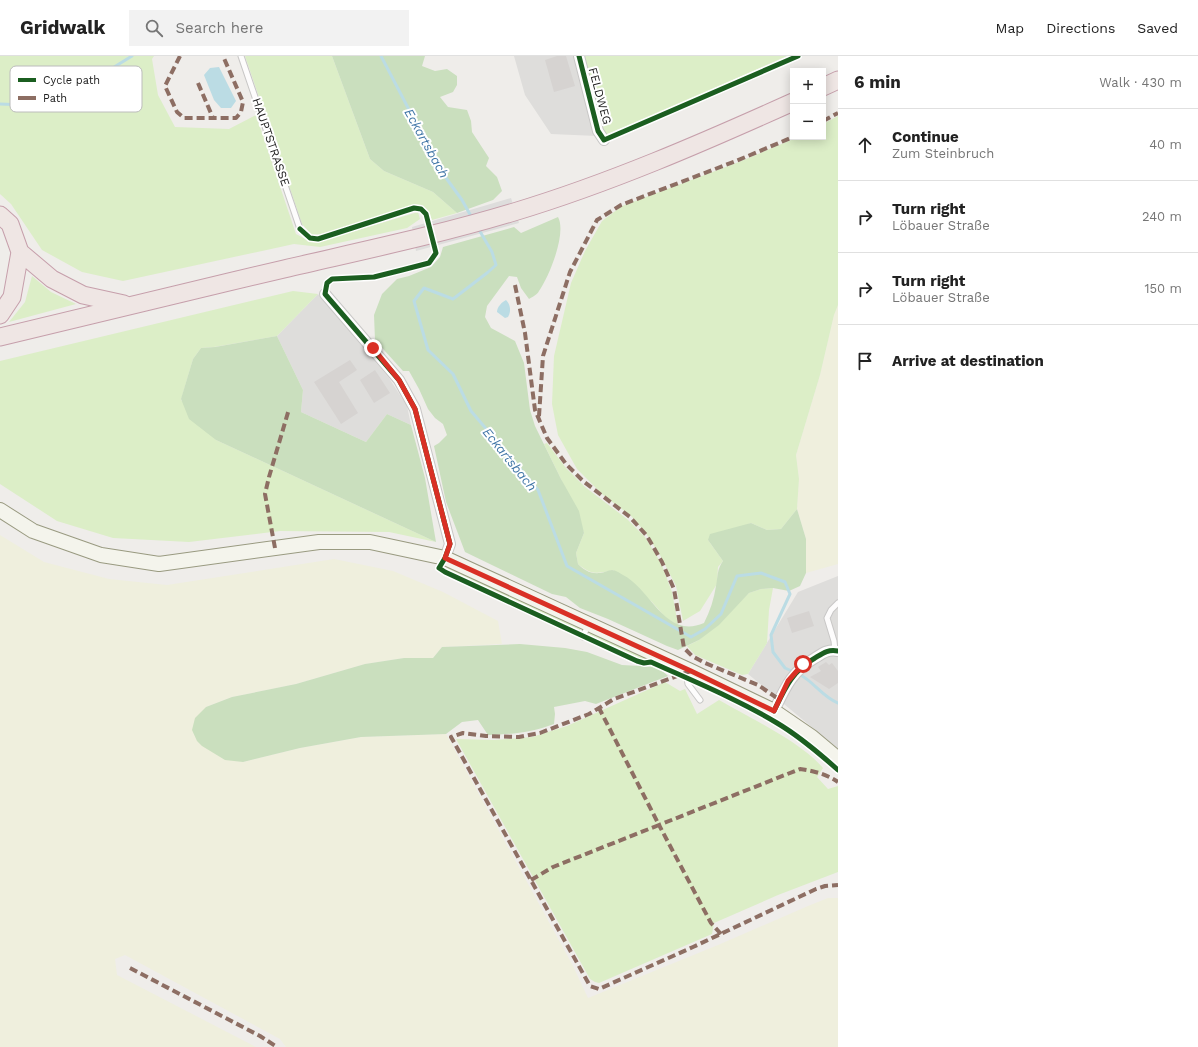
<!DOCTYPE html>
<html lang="en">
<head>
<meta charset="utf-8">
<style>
  body { margin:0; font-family:"Work Sans",sans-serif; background:#f2f2f2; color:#222 }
  .controls { position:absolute; right:12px; top:12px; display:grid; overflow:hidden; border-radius:0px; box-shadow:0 2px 10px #0003 }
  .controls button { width:36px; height:36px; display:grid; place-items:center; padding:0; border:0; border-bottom:1px solid #e0e0e0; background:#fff; color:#222; font:20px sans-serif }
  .stop { position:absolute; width:12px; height:12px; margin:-9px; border:3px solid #d93025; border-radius:50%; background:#fff }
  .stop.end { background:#d93025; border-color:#fff; box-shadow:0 1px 4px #0008 }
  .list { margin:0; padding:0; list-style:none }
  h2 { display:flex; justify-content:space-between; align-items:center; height:52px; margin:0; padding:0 16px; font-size:17px }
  h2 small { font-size:13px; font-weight:400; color:#767676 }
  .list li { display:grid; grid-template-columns:26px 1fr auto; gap:12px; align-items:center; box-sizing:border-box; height:72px; padding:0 16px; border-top:1px solid #e0e0e0 }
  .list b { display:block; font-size:15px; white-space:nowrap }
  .list p { margin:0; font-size:13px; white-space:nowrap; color:#767676 }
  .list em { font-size:13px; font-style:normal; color:#767676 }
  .icon { flex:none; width:22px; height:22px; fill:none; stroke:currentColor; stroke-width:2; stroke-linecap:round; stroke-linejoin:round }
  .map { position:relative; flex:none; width:838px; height:991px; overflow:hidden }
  header { display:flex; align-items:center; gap:24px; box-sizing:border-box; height:56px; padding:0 20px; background:#fff; border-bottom:1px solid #e0e0e0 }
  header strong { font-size:19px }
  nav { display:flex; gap:22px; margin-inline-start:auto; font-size:14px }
  .search { width:280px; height:36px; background:#f2f2f2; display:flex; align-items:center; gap:10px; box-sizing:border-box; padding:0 14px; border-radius:0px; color:#767676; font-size:15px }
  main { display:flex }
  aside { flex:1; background:#fff }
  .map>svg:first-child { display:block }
  .residential { fill:#dedddb }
  .farmland { fill:#efefdd }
  .grass { fill:#dceec7 }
  .forest { fill:#cadfbe }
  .water { fill:#bbdce4 }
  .pier { fill:#dedddc }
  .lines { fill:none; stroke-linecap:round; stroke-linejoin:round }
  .stream { stroke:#bbdce4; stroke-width:3 }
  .building { fill:#d6d3d1 }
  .service-casing { stroke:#c8c7c6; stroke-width:7 }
  .minor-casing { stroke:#c8c7c6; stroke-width:12 }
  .secondary-casing { stroke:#999a80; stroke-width:16 }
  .trunk-casing { stroke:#c69fab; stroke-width:19 }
  .service { stroke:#fdfcfc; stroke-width:5 }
  .minor { stroke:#fdfcfc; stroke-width:10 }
  .secondary { stroke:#f4f4ec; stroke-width:14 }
  .trunk { stroke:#efe6e4; stroke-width:17 }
  .quiet { stroke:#8d6e63; stroke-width:4; stroke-dasharray:8 4; stroke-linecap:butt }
  .cycleway-casing { stroke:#fff; stroke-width:8 }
  .cycleway { stroke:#1b5e20; stroke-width:5 }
  .route { stroke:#d93025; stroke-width:5 }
  .labels { text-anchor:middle; stroke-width:4; stroke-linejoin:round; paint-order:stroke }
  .street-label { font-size:12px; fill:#212121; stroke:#fff }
  .water-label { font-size:13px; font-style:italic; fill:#4176a7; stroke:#fff }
  .key { fill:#fff; stroke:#bcbcbc; stroke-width:1 }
  .key-label { font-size:11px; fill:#212121 }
</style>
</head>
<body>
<header>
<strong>Gridwalk</strong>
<div class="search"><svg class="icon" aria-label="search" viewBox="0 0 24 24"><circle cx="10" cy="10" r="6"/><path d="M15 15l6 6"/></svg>Search here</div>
<nav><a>Map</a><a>Directions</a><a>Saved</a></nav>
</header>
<main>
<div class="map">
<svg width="838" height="991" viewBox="0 0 838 991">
  <rect width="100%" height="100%" fill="#efedea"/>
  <path class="residential" d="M514,0H576L597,80L551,78L525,39Z
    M318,238L389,322L407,350L411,369L387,358L366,386L301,356L303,334L277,280Z
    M838,520V693L748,618L798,536Z"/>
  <path class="farmland" d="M838,249V508L806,517V483L797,453L799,423L796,399L820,319L834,259Z
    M0,479L44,506L109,523L167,529L334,503L393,515L443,536L498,565L502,588L442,591L433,602H404L365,608L296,628L232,641L206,651L243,706L300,692L361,681L446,678L573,910L588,942L718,889L808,850L828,842H838V991H286L280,983L125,899L115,903L117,919L256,991H0Z"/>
  <path class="grass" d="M0,0H154L152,3L158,39L175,71L229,73L256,59L296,178L311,186H318L418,156L420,163L407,172L320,191L294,188L123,225L82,216L42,194L11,148L0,138Z
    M245,0H332L370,103L384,115L433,136L457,157L432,164C428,154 425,151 414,150L321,178L312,179L302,168Z
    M583,0H787L651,60L607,78L602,74Z
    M838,60V249L834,259L820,319L796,399L799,423L797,453L781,473L767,474L751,467L708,484L723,505L718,511L717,528L700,555L683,565L676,530L660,499L645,476L631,460L603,439L577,413L558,379L552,348L554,300L571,227L585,195L602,165L622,150L739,106L798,81H823V68Z
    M32,220L51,236L76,248L9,266L25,246Z
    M293,235L318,238L277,280L214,291L201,292L193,303L181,344L216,384L436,486L389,476L280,475L189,486L113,482L57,465L0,428V305Z
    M547,387L566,412L585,431L627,463L645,481L661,507L672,536L678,569L666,562L652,546L613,514C597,518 591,519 578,508L576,497L584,477L561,423L544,388Z
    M448,512H454L578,571L580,572V577L445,514V513Z
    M773,532L769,554L767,587L748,618L742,619L695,599L687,590L699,584L749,537L761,533Z
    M590,577H594L651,604L643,605L588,581Z
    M665,626L680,635L685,633L697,658L719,644C750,662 801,686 823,712L817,721L828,733L838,730V816L778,839L714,867L712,878L599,927L595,926L590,923L456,683L494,684L532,681L567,670Z"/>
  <path class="forest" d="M332,0H425L422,10L435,15L447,13L457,20V29L453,36L440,41L448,51L467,54L471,65L472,76L489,102L486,110L497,121L502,135L493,144L457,157L433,136L384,115L370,103Z
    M558,161C567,177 549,221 539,235C537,239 532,241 529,243L521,232L517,221L509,220L487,250L485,261L491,272L515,285L524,307L530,354L535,370L561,423L579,455L584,477L576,497L578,508C584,514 590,518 600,517C604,517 608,514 612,514C615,514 620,517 623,519C651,533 665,584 704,567C710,555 714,543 716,530C718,520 717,513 723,505L708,484L710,478L751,467L767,474L781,473L797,453L806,483V517L800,530L789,535L773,532L761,533L749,537L719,569L699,584L678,594L667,590L608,563L580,552L566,541L552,538L465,496L446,446L434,390L439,387L447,379L443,368L435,362L428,353L419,333L409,315H403L375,284L374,259L382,238L397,223L409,220L431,211L440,201L443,191L514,171L521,177Z
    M277,280L303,334L301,356L366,386L387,358L411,369L425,422L436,486L216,384L189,363L181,343L193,303L201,292L215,291Z
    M520,588L565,592L587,596L622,609L658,611L668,620L596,648L585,645L554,651L555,658L554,668C529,677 515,678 488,679L478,664L462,666L446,678L361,681L300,692L243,706L225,704L202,690L197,685L192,674L195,662L206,651L232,641L296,628L365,608L404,602H433L442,591Z"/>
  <path class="water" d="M219,11L236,45L231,52H221L214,44L204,19L210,12Z
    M506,244C511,249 511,256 508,261L505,262L497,256C497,251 502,246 506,244Z"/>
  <path class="pier" d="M511,142L519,167L416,195L412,171Z"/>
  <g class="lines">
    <path class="stream" d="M381,0L441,115L462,144L472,162
      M0,48L51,50L132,0
      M478,172L492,196L496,209L487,217L453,243L424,232L414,245L428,294L453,318L471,355L538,434L567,510L691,581L705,573L721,558L737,520L761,517L785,526L790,538L771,579L773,596L785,612L794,616
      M799,618C814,626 823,641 838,647"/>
  </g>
  <path class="building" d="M557,0H566L575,30L554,36L545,4Z
    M350,304L357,314L339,326L358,357L341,368L314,326Z
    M375,314L390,337L374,347L360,324Z
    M809,555L814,570L792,577L787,562Z
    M826,606L829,609L832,607L838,615V627L829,633L810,621L821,615L818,611Z"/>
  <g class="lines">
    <defs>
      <path id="service" d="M241,0L300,173
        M583,581L588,569
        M835,594L834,585L827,562L831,554L838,547
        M691,616L687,622L688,628L700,644"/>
      <path id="minor" d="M579,0L598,75L604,84
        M325,238L399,324L415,353L450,488L445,502
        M774,655C785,632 792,615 815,602C823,597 828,593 838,595"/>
      <path id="secondary" d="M0,454L33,475L101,499L159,508L319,486H370L445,502L691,615L774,655L812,681L838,703"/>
      <path id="trunk" d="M823,31L838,24
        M0,159L10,168L20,196L52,223L83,239L124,248
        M0,259L12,241L20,196
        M0,281C94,258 189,235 284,213C361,195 438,179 514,156C610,127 702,87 793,46"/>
    </defs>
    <use href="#service" class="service-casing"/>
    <use href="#minor" class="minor-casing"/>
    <use href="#secondary" class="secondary-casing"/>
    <use href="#trunk" class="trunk-casing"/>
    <use href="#service" class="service"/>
    <use href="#minor" class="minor"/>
    <use href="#secondary" class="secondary"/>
    <use href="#trunk" class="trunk"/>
    <path class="quiet" d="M180,0L165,30L177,56L184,62H236L241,56L243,46L223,0
      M198,27L213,62
      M823,65L838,57
      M515,229L525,277L535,354L547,382L566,408L583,425L630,461L647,480L662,506L674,533L684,592L692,600L705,607L758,629L780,644
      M539,360L543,300L570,216L597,164L621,149L736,105L793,81
      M275,492L265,438L269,421L289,353
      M691,615L614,643L589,658L540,677L519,681L486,680L463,677L451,681L590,930L599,933L693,891L816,833L825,830L838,829
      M531,824L553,811L659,769L599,652
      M721,878L711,867L659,769L800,713C814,715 826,718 838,726
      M130,912L260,980L277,991"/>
    <defs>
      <path id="cycleway" d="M579,0L598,75L604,84L798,0
        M300,173L310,182L318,183L414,152L421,153L426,158L436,197L429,207L402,214L374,221L332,223L327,227L325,238L399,324L415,353L450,488L445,502L439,512L445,516L637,605L644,607L651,606C693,625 737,643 777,667C799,680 819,697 838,714
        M774,655C785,632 792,615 815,602C823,597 828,593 838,595"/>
    </defs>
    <use href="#cycleway" class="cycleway-casing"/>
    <use href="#cycleway" class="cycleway"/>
  </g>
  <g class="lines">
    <path class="route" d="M373,292L399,324L415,353L450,488L445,502L691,615L774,655L788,625L803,608"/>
  </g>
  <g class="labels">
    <g class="street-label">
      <text transform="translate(600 40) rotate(75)" y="4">FELDWEG</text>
      <text transform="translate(271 86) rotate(71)" y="4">HAUPTSTRASSE</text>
    </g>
    <g class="water-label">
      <text transform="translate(427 87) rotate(61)" y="5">Eckartsbach</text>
      <text transform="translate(510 403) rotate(51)" y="5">Eckartsbach</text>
    </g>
  </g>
  <rect x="10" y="10" width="132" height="46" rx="6" class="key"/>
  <rect x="18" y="22" width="18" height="4" fill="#1b5e20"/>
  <rect x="18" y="40" width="18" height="4" fill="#8d6e63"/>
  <g class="key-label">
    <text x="43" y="28">Cycle path</text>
    <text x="43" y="46">Path</text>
  </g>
</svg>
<div class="controls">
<button>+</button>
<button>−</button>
</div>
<div class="stop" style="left:803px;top:608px"></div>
<div class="stop end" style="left:373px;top:292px"></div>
</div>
<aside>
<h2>6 min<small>Walk · 430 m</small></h2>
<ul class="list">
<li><svg class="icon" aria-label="ahead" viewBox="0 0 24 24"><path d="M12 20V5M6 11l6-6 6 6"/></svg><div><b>Continue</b><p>Zum Steinbruch</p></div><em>40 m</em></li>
<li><svg class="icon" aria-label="right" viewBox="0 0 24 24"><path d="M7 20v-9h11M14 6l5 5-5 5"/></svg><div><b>Turn right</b><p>Löbauer Straße</p></div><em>240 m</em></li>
<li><svg class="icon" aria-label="right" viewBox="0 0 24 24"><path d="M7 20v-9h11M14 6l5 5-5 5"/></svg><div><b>Turn right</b><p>Löbauer Straße</p></div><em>150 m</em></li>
<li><svg class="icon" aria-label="arrive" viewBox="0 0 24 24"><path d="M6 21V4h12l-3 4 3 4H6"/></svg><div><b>Arrive at destination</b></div></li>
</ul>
</aside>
</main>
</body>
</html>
